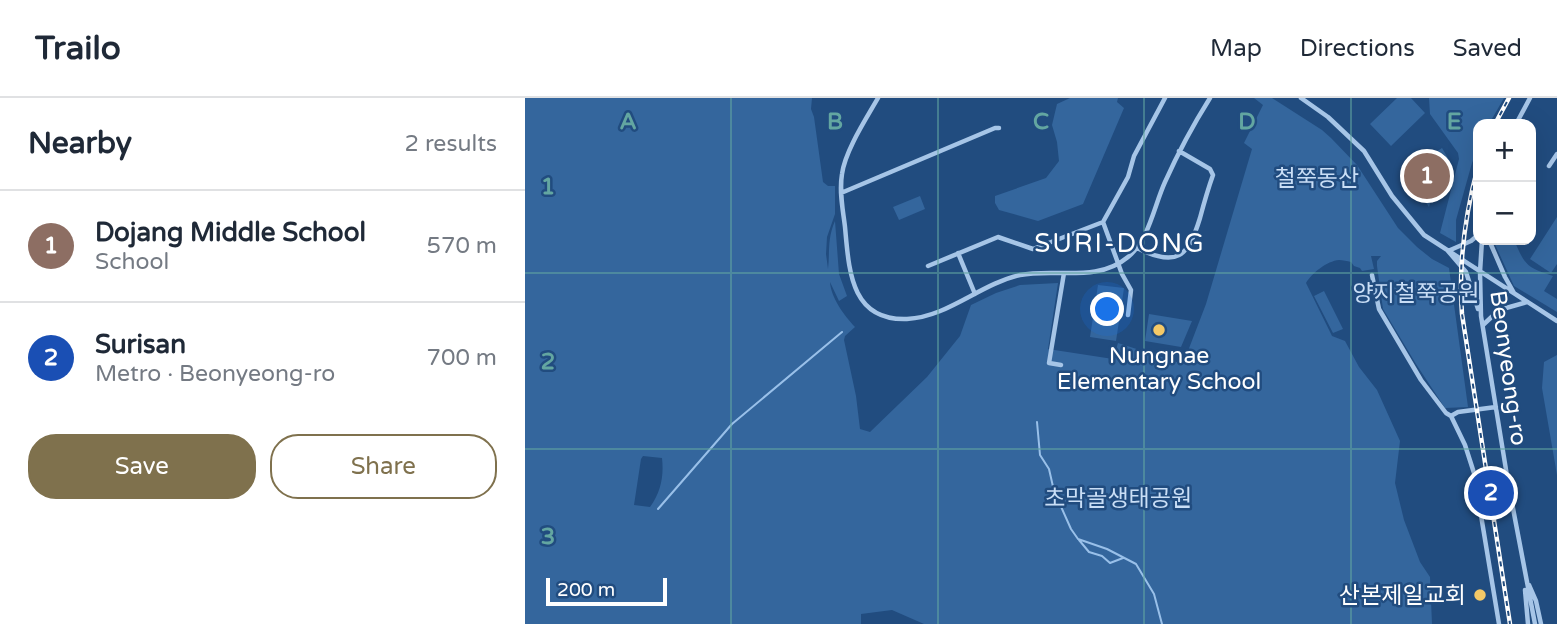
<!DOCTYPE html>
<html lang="en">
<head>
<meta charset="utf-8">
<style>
  body { margin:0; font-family:"Varela Round","Noto Sans KR",sans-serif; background:#f2f2f3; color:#1f2937 }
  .controls { position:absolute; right:21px; top:21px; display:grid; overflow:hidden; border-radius:14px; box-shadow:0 7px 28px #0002 }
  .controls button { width:63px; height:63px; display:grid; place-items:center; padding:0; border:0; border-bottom:2px solid #e0e1e3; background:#fff; color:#1f2937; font:35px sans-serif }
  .scale { position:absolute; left:21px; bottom:18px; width:121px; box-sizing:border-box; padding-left:7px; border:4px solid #fff; border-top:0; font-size:19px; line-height:24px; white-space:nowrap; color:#fff; -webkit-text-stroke:5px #214c7f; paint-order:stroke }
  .you { position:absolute; left:583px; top:212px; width:24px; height:24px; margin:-18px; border:5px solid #fff; border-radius:50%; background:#1a73e8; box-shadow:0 0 0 10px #1a73e833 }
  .badge { display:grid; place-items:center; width:46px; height:46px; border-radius:50%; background:#7f714d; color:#fff; font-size:23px; font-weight:700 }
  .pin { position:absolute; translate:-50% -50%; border:4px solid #fff; box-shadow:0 2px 7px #0006 }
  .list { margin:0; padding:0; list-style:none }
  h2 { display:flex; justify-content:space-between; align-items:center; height:91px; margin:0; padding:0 28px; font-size:30px }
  h2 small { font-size:23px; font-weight:400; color:#747a83 }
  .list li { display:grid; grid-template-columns:46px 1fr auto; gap:21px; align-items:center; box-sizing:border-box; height:112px; padding:0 28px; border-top:2px solid #e0e1e3 }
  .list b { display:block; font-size:26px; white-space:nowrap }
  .list p { margin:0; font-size:23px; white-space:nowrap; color:#747a83 }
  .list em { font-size:23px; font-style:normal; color:#747a83 }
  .actions { display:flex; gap:14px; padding:21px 28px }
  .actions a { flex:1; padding:16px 0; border:2px solid #7f714d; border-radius:28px; text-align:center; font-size:24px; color:#7f714d }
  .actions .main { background:#7f714d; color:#fff }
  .map { position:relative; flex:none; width:1032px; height:526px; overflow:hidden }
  header { display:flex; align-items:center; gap:42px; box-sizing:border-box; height:98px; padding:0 35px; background:#fff; border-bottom:2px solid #e0e1e3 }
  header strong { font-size:33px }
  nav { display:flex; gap:38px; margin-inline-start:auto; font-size:24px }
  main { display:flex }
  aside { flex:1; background:#fff }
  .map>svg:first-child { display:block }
  .green { fill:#34669d; fill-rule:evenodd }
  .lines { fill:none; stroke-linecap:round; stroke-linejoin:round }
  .stream { stroke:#99c0e9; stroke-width:2 }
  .minor { stroke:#a6c5e7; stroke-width:4.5 }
  .rail-casing { stroke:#fff; stroke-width:4.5 }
  .rail { stroke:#214c7f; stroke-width:2; stroke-dasharray:5; stroke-linecap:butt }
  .grid { fill:none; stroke:#63a6a1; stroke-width:2; stroke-opacity:0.55 }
  .poi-dot { fill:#f4c967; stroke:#214c7f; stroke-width:2.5 }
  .labels { text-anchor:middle; stroke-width:5; stroke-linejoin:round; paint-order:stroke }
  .park-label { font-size:23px; fill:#c9def6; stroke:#214c7f }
  .poi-label { font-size:23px; fill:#fff; stroke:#214c7f }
  .street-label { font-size:23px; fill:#fff; stroke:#214c7f }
  .quarter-label { font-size:26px; letter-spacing:2px; fill:#fff; stroke:#214c7f }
  .grid-label { font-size:23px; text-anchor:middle; font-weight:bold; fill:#63a6a1; stroke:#214c7f; stroke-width:5; stroke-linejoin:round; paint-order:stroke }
</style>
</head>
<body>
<header>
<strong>Trailo</strong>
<nav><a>Map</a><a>Directions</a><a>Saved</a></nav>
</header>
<main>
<aside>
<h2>Nearby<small>2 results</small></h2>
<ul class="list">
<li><span class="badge" style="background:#8d6e63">1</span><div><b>Dojang Middle School</b><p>School</p></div><em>570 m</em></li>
<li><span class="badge" style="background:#1a4fb4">2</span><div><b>Surisan</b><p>Metro · Beonyeong-ro</p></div><em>700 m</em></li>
</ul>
<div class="actions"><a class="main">Save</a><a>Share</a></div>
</aside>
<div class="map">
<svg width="1032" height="526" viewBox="0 0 1032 526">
  <rect width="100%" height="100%" fill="#214c7f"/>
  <path class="green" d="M0,0H287L286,11L289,19L298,84L303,88H310V116L302,139L301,156L303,171C305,155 302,141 310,123L314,176L322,198L314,203L305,184C306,200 319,217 330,229L320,238L319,242L331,298L335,331L345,334L402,279L435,238L446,207L471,195L495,187L533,185L523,251L588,261L593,245L658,266L681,206L727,51L719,45L738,7L729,0H747L797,32L806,40L832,67L873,130L892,149L907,161L924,170L943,309L920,310L891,266L858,211L852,168V163L856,158H846L849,171L837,173L835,170L829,168L826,164C822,163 818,162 814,162C802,163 787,175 781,185L807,238L820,243L834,269L852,292L875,343L870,385L879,422L895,464L905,479L907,526H399L367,512L336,516V526H0ZM118,358L137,360C139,378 136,394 125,409L109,407L116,361Z
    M545,0H593L592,4L599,10L558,106L513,123L474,112L470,105V98L521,80L534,63L532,44L527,27L532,6Z
    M872,0H886L900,15L866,48L845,26Z
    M904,0H979L964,26H953V50L947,65L931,122V144L915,135L934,61L933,55L905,16Z
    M917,50L927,67L922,97L908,95L904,109L881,74Z
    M395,98L400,111L374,122L368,109Z
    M1032,119V166L1026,175L1005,161Z
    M968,142H989C1000,167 1001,169 1028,178L1019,193L1032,201V214L989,188Z
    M573,187L599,190L591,243L565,239Z
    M799,193L818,231L808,235L789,198Z
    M624,216L667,223L656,249L620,243Z
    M1032,257V377L1017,290L1019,264Z"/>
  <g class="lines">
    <path class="stream" d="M512,324L515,357L524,371L529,393L546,431L553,441L582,451L611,466L629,496L637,526
      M133,411L207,326L317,234
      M554,442L564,454L577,458L585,465L598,460"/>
    <path class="minor" d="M353,0C341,21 320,53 317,76C314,94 318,112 320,129C324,171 325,223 382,221C423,219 455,186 495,177C531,170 572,185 603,159C624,142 629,108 640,84C653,55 668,27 685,0
      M776,0L803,19L839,53L867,98L899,137L1032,223
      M991,26L1005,0
      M1024,68L1032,56
      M316,95L470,30H474
      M578,124L597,176L606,192L603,217
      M953,137L946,143L923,153L941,174L953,211
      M957,142L955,174L956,218L983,384L1010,526
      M964,142L980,179L989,195
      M612,150C652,170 663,159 675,120C679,105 683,91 688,77L685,71L654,53
      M433,155L450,196
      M403,168L473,139L508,151L578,124L603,79L609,58L640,0
      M847,177L854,211L896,282L921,315L926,318L940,347L949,375L974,526
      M958,227L974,212L1002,204
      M536,267L524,265L539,175
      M926,318L933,314L971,309
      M1004,487L1011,503L1016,526
      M1000,492L1003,526"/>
    <defs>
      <path id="rail" d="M970,26L984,0
        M953,68C940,117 933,165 937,216L985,526"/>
    </defs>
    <use href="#rail" class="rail-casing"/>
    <use href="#rail" class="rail"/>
  </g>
  <path class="grid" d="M206,0V526M413,0V526M619,0V526M826,0V526M0,175H1032M0,351H1032"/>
  <g class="poi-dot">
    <circle cx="634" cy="232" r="7"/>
    <circle cx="955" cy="497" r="7"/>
  </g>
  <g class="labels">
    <g class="park-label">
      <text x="792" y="88">철쭉동산</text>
      <text x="891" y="203">양지철쭉공원</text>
      <text x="593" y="408">초막골생태공원</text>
    </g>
    <g class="poi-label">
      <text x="634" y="265">Nungnae<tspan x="634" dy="26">Elementary School</tspan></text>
      <text x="941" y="505" text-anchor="end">산본제일교회</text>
    </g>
    <g class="street-label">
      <text transform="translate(984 270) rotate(82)" y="8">Beonyeong-ro</text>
    </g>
    <g class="quarter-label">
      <text x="595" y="154">SURI-DONG</text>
    </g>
  </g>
  <g class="grid-label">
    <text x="103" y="31">A</text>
    <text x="310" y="31">B</text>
    <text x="516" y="31">C</text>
    <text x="722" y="31">D</text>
    <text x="929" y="31">E</text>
    <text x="23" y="96">1</text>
    <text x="23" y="271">2</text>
    <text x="23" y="446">3</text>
  </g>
</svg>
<div class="controls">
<button>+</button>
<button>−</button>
</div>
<div class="scale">200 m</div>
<div class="you"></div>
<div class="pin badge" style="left:902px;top:78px;background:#8d6e63">1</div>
<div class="pin badge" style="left:966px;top:395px;background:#1a4fb4">2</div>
</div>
</main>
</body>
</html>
